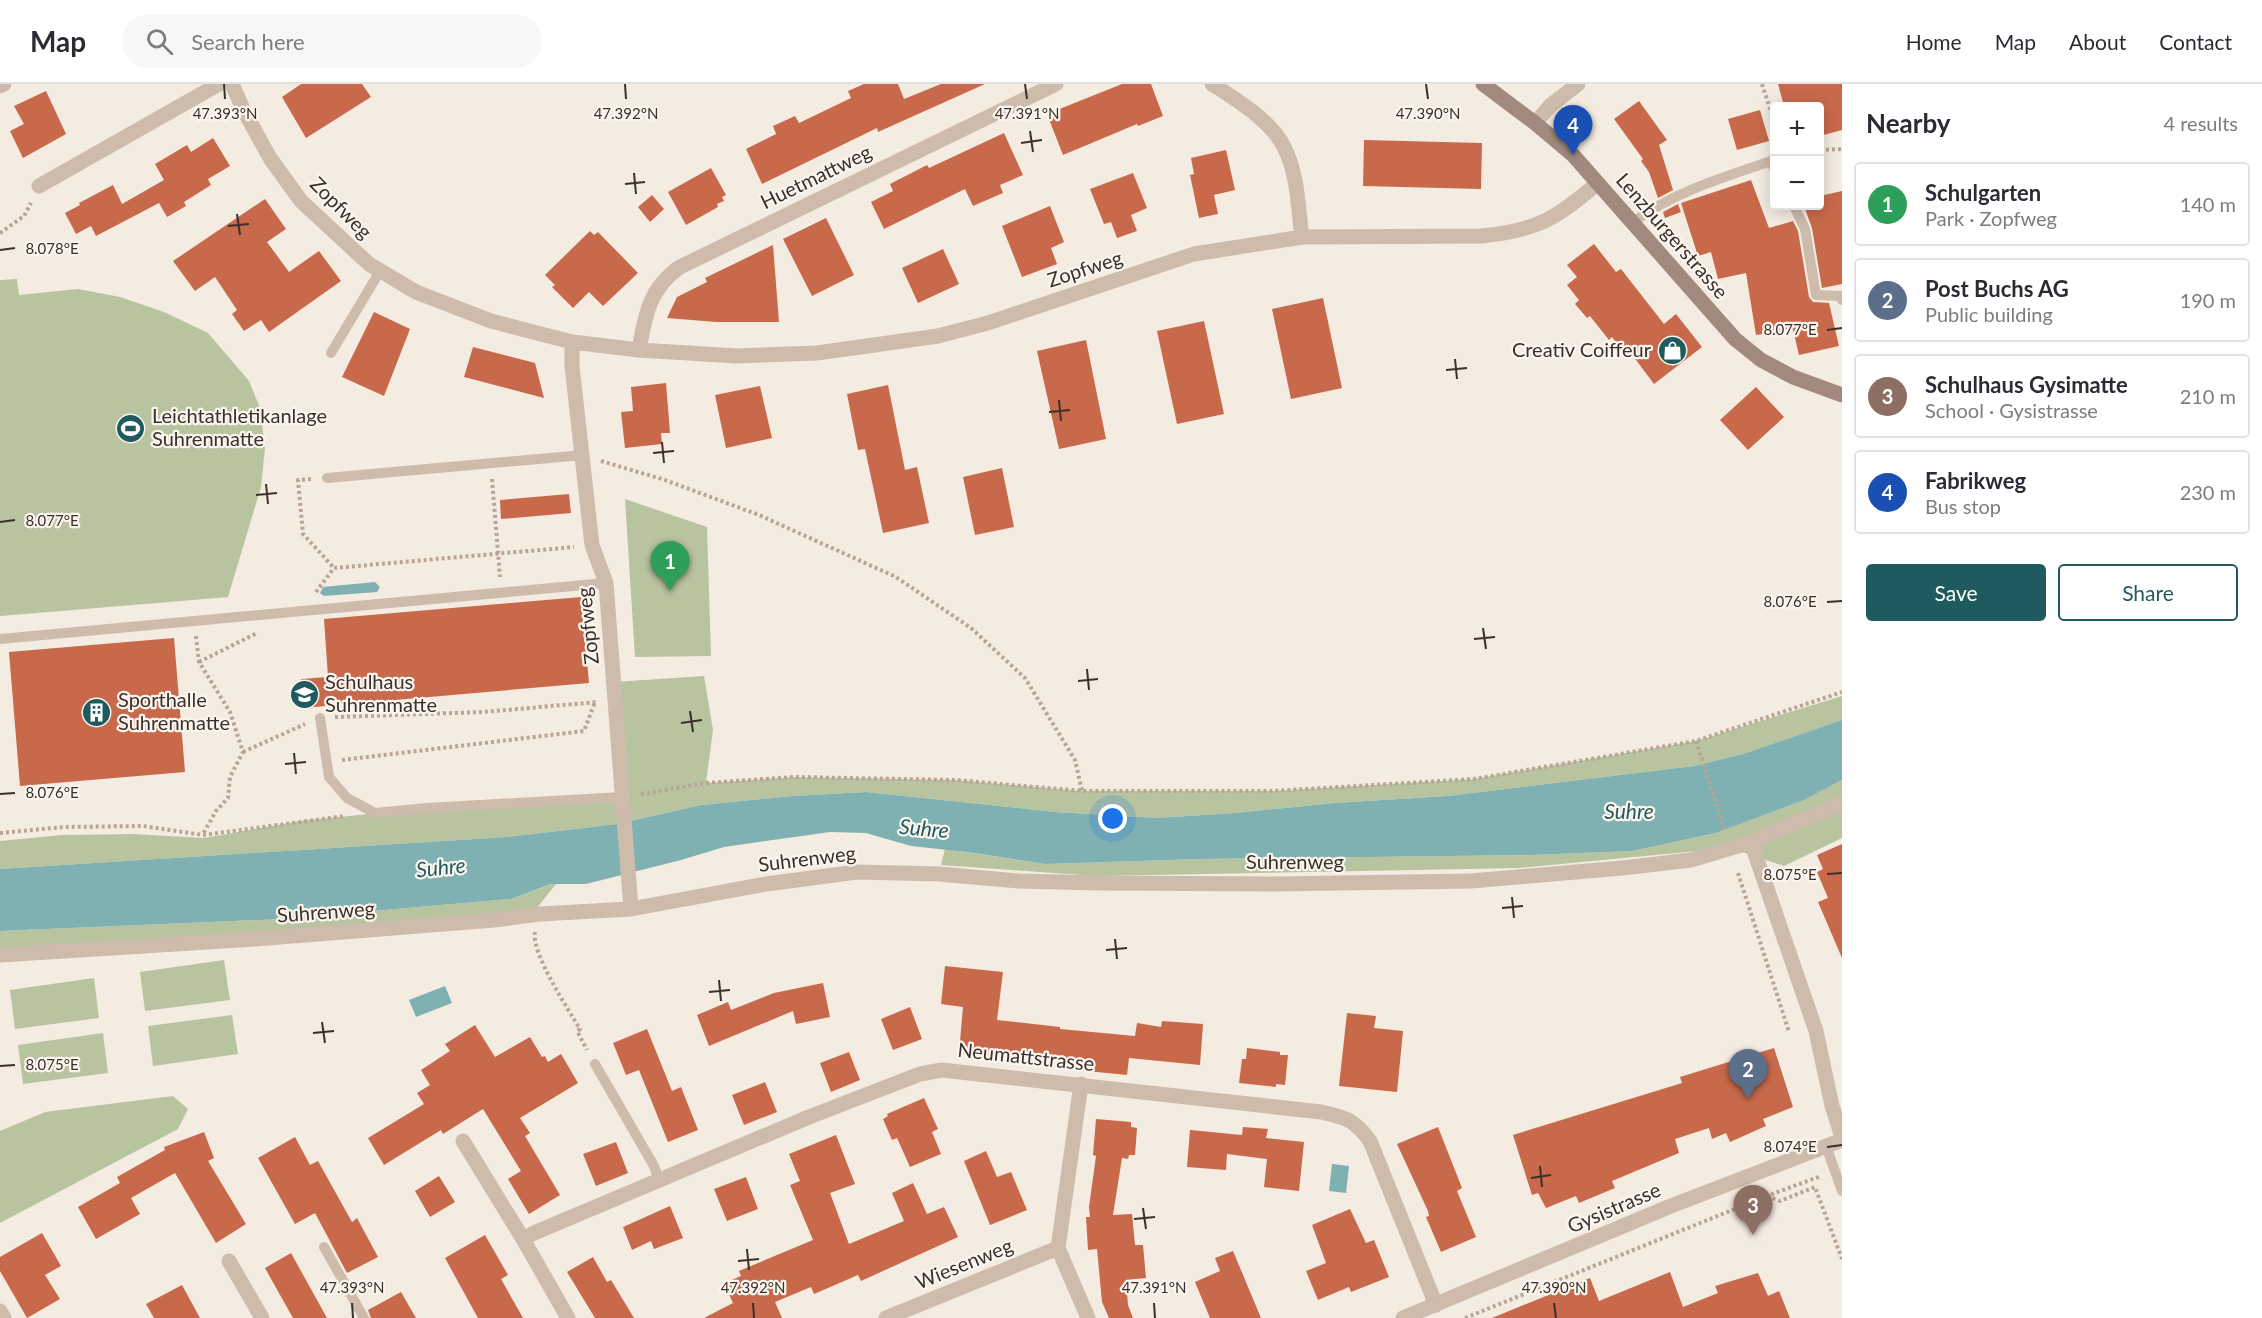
<!DOCTYPE html>
<html lang="en">
<head>
<meta charset="utf-8">
<style>
  body { margin:0; font-family:Lato,sans-serif; background:#f7f7f7; color:#2b2b33 }
  .controls { position:absolute; right:18px; top:18px; display:grid; overflow:hidden; border-radius:6px; box-shadow:0 3px 15px #0003 }
  .controls button { width:54px; height:54px; display:grid; place-items:center; padding:0; border:0; border-bottom:2px solid #e1e1e2; background:#fff; color:#2b2b33; font:30px sans-serif }
  .you { position:absolute; left:1113px; top:735px; width:21px; height:21px; margin:-15px; border:4px solid #fff; border-radius:50%; background:#1a73e8; box-shadow:0 0 0 9px #1a73e833 }
  .badge { display:grid; place-items:center; width:39px; height:39px; border-radius:50%; background:#1f5a5e; color:#fff; font-size:20px; font-weight:700 }
  .pin { position:absolute; translate:-50% -50px; filter:drop-shadow(0 2px 3px #0008) }
  .pin::after { content:''; position:absolute; top:32px; width:21px; height:18px; background:inherit; clip-path:polygon(0 0,100% 0,50% 100%) }
  .list { margin:0; padding:0; list-style:none }
  h2 { display:flex; justify-content:space-between; align-items:center; height:78px; margin:0; padding:0 24px; font-size:26px }
  h2 small { font-size:20px; font-weight:400; color:#7c7c81 }
  .list li { display:grid; grid-template-columns:39px 1fr auto; gap:18px; align-items:center; box-sizing:border-box; height:84px; margin:0 12px 12px; padding:0 12px; border:2px solid #e1e1e2; border-radius:6px }
  .list b { display:block; font-size:22px; white-space:nowrap }
  .list p { margin:0; font-size:20px; white-space:nowrap; color:#7c7c81 }
  .list em { font-size:20px; font-style:normal; color:#7c7c81 }
  .actions { display:flex; gap:12px; padding:18px 24px }
  .actions a { flex:1; padding:14px 0; border:2px solid #1f5a5e; border-radius:6px; text-align:center; font-size:21px; color:#1f5a5e }
  .actions .main { background:#1f5a5e; color:#fff }
  .icon { flex:none; width:33px; height:33px; fill:none; stroke:currentColor; stroke-width:2; stroke-linecap:round; stroke-linejoin:round }
  .map { position:relative; flex:none; width:1842px; height:1234px; overflow:hidden }
  header { display:flex; align-items:center; gap:36px; box-sizing:border-box; height:84px; padding:0 30px; background:#fff; border-bottom:2px solid #e1e1e2 }
  header strong { font-size:28px }
  nav { display:flex; gap:33px; margin-inline-start:auto; font-size:21px }
  .search { width:420px; height:54px; background:#f7f7f7; display:flex; align-items:center; gap:15px; box-sizing:border-box; padding:0 21px; border-radius:33px; color:#7c7c81; font-size:22px }
  main { display:flex }
  aside { flex:1; background:#fff }
  .map>svg:first-child { display:block }
  .green { fill:#b8c4a0 }
  .water { fill:#7fb0b2 }
  .building { fill:#c8694b }
  .lines { fill:none; stroke-linecap:round; stroke-linejoin:round }
  .path { stroke:#b9a596; stroke-width:4; stroke-dasharray:3 3; stroke-linecap:butt }
  .service { stroke:#cdbbac; stroke-width:10 }
  .minor { stroke:#cdbbac; stroke-width:15 }
  .tertiary { stroke:#cdbbac; stroke-width:15 }
  .secondary { stroke:#a18a7d; stroke-width:15 }
  .ticks { fill:none; stroke:#3b302b; stroke-width:2 }
  .labels { text-anchor:middle; stroke-width:4.5; stroke-linejoin:round; paint-order:stroke }
  .street-label { font-size:20px; fill:#3b302b; stroke:#fbf5ee }
  .poi-label { font-size:20px; fill:#3b302b; stroke:#fbf5ee; text-anchor:start }
  .water-label { font-size:21px; font-style:italic; fill:#1f5a5e; stroke:#fbf5ee }
  .ticks-label { font-size:15px; text-anchor:middle; fill:#3b302b; stroke:#fbf5ee; stroke-width:4.5; stroke-linejoin:round; paint-order:stroke }
</style>
</head>
<body>
<header>
<strong>Map</strong>
<div class="search"><svg class="icon" aria-label="search" viewBox="0 0 24 24"><circle cx="10" cy="10" r="6"/><path d="M15 15l6 6"/></svg>Search here</div>
<nav><a>Home</a><a>Map</a><a>About</a><a>Contact</a></nav>
</header>
<main>
<div class="map">
<svg width="1842" height="1234" viewBox="0 0 1842 1234">
  <rect width="100%" height="100%" fill="#f4ebe1"/>
  <path class="green" d="M17,195L19,211L78,205L120,213L164,228L208,249L249,297L260,324L265,364L261,403L228,513L0,532V196Z
    M625,415L707,443L711,572L635,573Z
    M704,592L713,646L706,699L794,693L955,696L1082,707H1273L1474,695L1696,657L1842,612V636L1743,670L1694,682L1448,712L1335,719L1235,729L1157,734L1055,728L866,708L793,712L701,721L617,740L507,753L0,785V757L62,751L133,750L204,754L300,737L427,724L621,713L614,598Z
    M1842,696V754L1784,782L1730,764L1519,784L1095,792L941,781L945,765L1046,780L1199,775L1532,771L1632,767L1716,749L1804,716Z
    M552,800H556L536,825C358,845 179,853 0,864V847L281,835L430,822L511,815Z
    M224,876L230,916L145,927L140,888Z
    M94,894L99,934L15,945L10,906Z
    M232,931L238,970L153,982L148,942Z
    M103,949L108,989L23,1000L18,961Z
    M173,1012L188,1025L178,1045L0,1139V1047L45,1028Z"/>
  <path class="water" d="M375,498L380,503L377,508L324,512L320,509L323,503Z
    M1842,636V696L1804,716L1716,749L1632,767L1532,771L1199,775L1046,780L967,768L911,762L866,749L830,748L724,763L681,776L586,800H551L511,815L281,835L0,847V785L507,753L617,740L701,721L793,712L866,708L1055,728L1157,734L1235,729L1335,719L1448,712L1694,682L1743,670Z
    M445,902L452,919L416,933L409,916Z
    M1332,1080L1349,1082L1346,1109L1329,1107Z"/>
  <path class="building" d="M301,0H362L371,13L306,54L282,13Z
    M864,0H898L904,15L941,0H985L878,48L877,44L762,100L746,65L776,50L773,42L795,32L799,39L851,14L848,7Z
    M1122,0H1151L1163,32L1138,42L1137,40L1063,71L1047,30Z
    M1778,0H1842V46L1820,52V22H1784Z
    M46,7L66,50L23,74L10,47L24,40L14,22Z
    M1639,17L1667,56L1659,61L1673,106L1658,114L1649,88L1641,77L1643,75L1614,35Z
    M1760,26L1769,57L1737,66L1728,35Z
    M1004,49L1023,91L1000,101L1003,109L973,122L965,105L884,145L871,118L893,107L890,100L927,81L929,84Z
    M213,54L230,82L208,95L211,101L184,118L186,122L167,133L159,119L96,152L91,142L76,150L65,129L80,121L79,119L113,101L122,120L164,96L155,80L187,61L191,68Z
    M1364,56L1482,59L1481,105L1363,102Z
    M1226,66L1235,106L1214,111L1218,130L1199,134L1190,91L1194,90L1191,74Z
    M711,84L726,111L722,113L724,117L717,120L718,123L686,141L668,108Z
    M1133,89L1147,124L1131,131L1137,147L1117,154L1111,138L1104,140L1090,105Z
    M1751,96L1769,144L1793,137L1798,147L1809,213L1813,218L1829,219L1839,262L1799,271L1793,246L1756,251L1746,189L1718,195L1711,168L1698,172L1681,119Z
    M1842,107V200L1822,204L1812,144L1804,122H1820V112Z
    M652,111L664,125L650,138L638,123Z
    M265,115L286,145L267,158L289,188L319,167L341,197L269,248L261,236L244,247L232,230L237,226L215,193L195,207L173,177Z
    M1678,120L1681,128L1665,134L1663,128Z
    M1050,122L1064,158L1051,164L1057,180L1022,193L1002,142Z
    M826,134L854,191L812,212L783,155Z
    M590,147L594,151L598,148L638,189L603,222L589,208L573,224L552,203L555,201L545,191Z
    M1594,160L1616,188L1621,185L1664,240L1676,230L1702,263L1654,300L1633,272L1629,275L1612,253L1609,256L1590,232L1587,234L1575,220L1579,216L1567,201L1577,193L1567,181Z
    M773,161L779,238H716L667,234L677,213L707,198L705,194Z
    M943,165L959,200L918,219L902,184Z
    M1323,214L1342,304L1291,315L1272,225Z
    M374,228L410,245L384,312L342,293Z
    M1204,237L1224,330L1177,340L1157,247Z
    M1086,256L1106,355L1059,365L1037,267Z
    M473,263L535,279L544,314L464,293Z
    M666,299L670,349H661L662,360L625,364L621,328L633,327L631,303Z
    M888,301L905,386L917,383L929,439L883,449L865,365L858,366L847,310Z
    M760,302L772,354L726,364L715,311Z
    M1756,303L1784,333L1748,366L1720,336Z
    M1002,384L1014,443L975,451L963,393Z
    M569,410L571,429L501,435L500,416Z
    M581,513L589,599L303,624L301,595L328,593L324,535Z
    M174,554L185,688L20,702L9,568Z
    M1842,760V874L1818,818L1828,814L1817,788L1823,785L1817,771Z
    M945,882L1003,888L997,936L1060,943V945L1135,952L1137,939L1161,943L1162,937L1203,940L1200,981L1129,974L1127,991L1087,987L1088,979L993,968V972L959,969L963,923L941,920Z
    M823,899L830,933L796,940L793,927L709,962L697,931L728,918L731,926L774,909Z
    M910,923L922,955L893,966L881,935Z
    M1347,929L1376,932L1374,944L1403,947L1397,1008L1339,1002Z
    M475,941L495,973L530,953L542,973L545,972L548,978L561,970L578,999L520,1034L530,1049L525,1052L560,1111L529,1130L508,1095L521,1087L483,1025L443,1050L441,1046L384,1081L368,1054L424,1020L417,1009L430,1001L421,986L450,967L445,960Z
    M647,945L672,1007L681,1003L698,1046L668,1058L639,986L626,991L613,959Z
    M1247,964L1280,968V971H1288L1285,1001L1276,1000V1003L1239,999L1242,975H1246Z
    M1774,964L1793,1023L1763,1035L1766,1042L1730,1058L1726,1049L1712,1055L1709,1044L1675,1055L1679,1069L1612,1097L1615,1104L1579,1119L1576,1112L1546,1124L1538,1109L1532,1111L1513,1051L1682,999L1680,993Z
    M849,968L860,996L831,1008L820,979Z
    M765,998L777,1028L744,1041L732,1011Z
    M924,1014L938,1045L932,1048L941,1070L910,1083L897,1054L892,1056L883,1035L888,1032L887,1030Z
    M1096,1035L1131,1038V1043L1137,1044L1135,1071H1129L1128,1075L1122,1074L1113,1131L1132,1130L1135,1161H1143L1146,1194L1126,1196L1128,1221L1133,1234H1109L1102,1218L1097,1165L1088,1166L1086,1133H1090L1089,1123L1096,1072L1093,1071Z
    M1243,1043L1268,1045L1266,1054L1304,1058L1299,1107L1264,1103L1267,1075L1227,1070L1226,1086L1187,1083L1190,1046L1242,1051Z
    M1438,1043L1462,1104L1457,1107L1476,1153L1441,1168L1426,1133L1429,1132L1428,1127L1397,1060Z
    M204,1048L214,1074L208,1077L246,1140L216,1159L175,1089L131,1114L140,1130L96,1155L78,1123L120,1099L117,1093L165,1066L164,1063Z
    M836,1051L855,1100L830,1109L849,1160L904,1137L892,1109L913,1099L927,1130L944,1123L958,1153L861,1197L858,1191L814,1210L811,1203L775,1218L782,1234H704L733,1219L724,1199L741,1192L739,1187L813,1156L790,1101L800,1097L789,1070Z
    M295,1053L310,1081L318,1077L352,1138L357,1134L378,1173L347,1189L315,1129L295,1140L258,1074Z
    M616,1058L628,1089L596,1102L583,1070Z
    M986,1067L997,1093L1011,1088L1027,1126L990,1141L964,1077Z
    M439,1092L455,1118L430,1133L415,1107Z
    M746,1093L758,1125L727,1137L714,1105Z
    M670,1122L683,1154L654,1165L651,1157L632,1166L623,1143Z
    M1350,1125L1366,1159L1374,1156L1389,1193L1351,1208L1349,1203L1318,1216L1306,1187L1326,1179L1312,1141Z
    M42,1149L61,1182L45,1191L60,1215L27,1234L0,1187V1173Z
    M485,1151L508,1191L501,1195L523,1234H478L445,1174Z
    M1233,1167L1238,1179L1261,1234H1210L1195,1198L1220,1187L1215,1174Z
    M291,1169L327,1234H293L275,1202L265,1184Z
    M593,1173L607,1198L611,1196L634,1234H595L567,1188Z
    M1670,1188L1683,1223L1718,1209L1715,1202L1758,1189L1768,1212L1779,1207L1790,1234H1492L1590,1194L1599,1217Z
    M182,1201L200,1234H154L146,1220Z
    M401,1208L416,1234H371L368,1226Z"/>
  <g class="lines">
    <path class="path" d="M1762,0L1774,37
      M1820,66L1842,65
      M0,149L24,132L31,119
      M601,377L665,396L759,431L896,493L971,544L1025,594L1075,676L1082,707
      M311,395L298,396L303,450L334,484
      M492,395L500,493
      M316,508L334,484L574,463
      M196,552L199,578L230,628L243,668L230,693L228,714L216,727L203,750
      M199,578L257,549
      M335,633L483,628L597,618
      M1696,657L1725,747
      M243,668L305,640
      M342,676L584,647L595,618
      M641,710L706,699L794,693L955,696L1082,707H1273L1474,695L1696,657L1842,608
      M0,749L64,743L143,742L203,751L345,732
      M1738,789L1789,948
      M535,848C531,869 568,925 580,945L577,947L587,966
      M1767,1112L1780,1117L1815,1103L1842,1175
      M1465,1234L1767,1112L1821,1092"/>
    <path class="service" d="M1794,122L1805,145L1816,211L1840,212L1842,216
      M1633,138C1676,107 1722,94 1771,77L1774,84
      M331,269L380,187
      M327,394L583,371
      M0,555L606,499
      M320,634L329,693L347,714L375,729L427,724L621,713
      M595,980L654,1082L659,1096
      M1826,1062L1842,1107
      M324,1163L364,1234"/>
    <path class="minor" d="M232,0L243,25L270,74L301,117L369,180L416,208L491,237L572,258L639,266L737,272L817,269L938,252L988,239L1194,170L1302,153L1481,152C1537,147 1557,134 1598,99
      M1212,0C1235,15 1272,37 1284,63C1298,90 1298,123 1302,153
      M0,2L4,0
      M1535,39L1551,21L1578,0
      M39,102L219,0
      M572,258V282L592,461L606,499L631,825
      M639,266C645,232 649,204 680,183L1056,0
      M1751,758L1816,947L1832,1022L1842,1053
      M0,871L255,855L494,836L539,830L631,825L766,800L857,788L939,790L1019,797L1099,799L1275,800L1471,797L1622,784L1691,776L1751,758L1842,719
      M1081,1000L1058,1164L1088,1234
      M463,1057L523,1155L568,1234
      M523,1155L534,1149L809,1033L920,990L942,986L1321,1028C1345,1033 1355,1036 1370,1057L1436,1221
      M229,1177L262,1234
      M0,1227L4,1234
      M886,1234L1058,1164"/>
    <path class="tertiary" d="M1403,1234L1671,1122L1842,1056"/>
    <path class="secondary" d="M1483,0L1535,39L1573,71L1735,255L1761,276L1793,293L1842,311"/>
  </g>
  <path class="ticks" d="M224,0L225,15M625,0L626,15M1025,0L1027,15M1426,0L1428,15M1030,47L1033,68M1021,59L1042,56M634,89L636,110M625,100L645,98M237,130L240,151M228,142L249,140M0,166L15,164M1827,246L1842,244M1455,275L1457,295M1446,286L1467,284M1059,316L1061,337M1049,328L1070,326M662,358L664,379M653,369L674,367M266,400L268,420M256,411L277,409M0,438L15,436M1827,518L1842,517M1483,544L1486,565M1474,555L1495,553M1087,585L1089,606M1078,597L1098,595M690,627L693,648M681,639L702,636M294,669L296,690M285,680L306,678M0,710L15,709M1827,790L1842,789M1512,813L1514,834M1502,824L1523,822M1115,855L1117,875M1106,866L1127,864M719,896L721,917M709,908L730,906M322,938L325,959M313,949L334,947M0,982L15,981M1827,1063L1842,1061M1540,1082L1542,1103M1531,1094L1551,1091M1143,1124L1146,1145M1134,1135L1155,1133M747,1165L749,1186M738,1177L759,1175M352,1219L353,1234M753,1219L754,1234M1154,1219L1155,1234M1554,1219L1556,1234"/>
  <defs>
    <symbol id="shop-disc" viewBox="-11 -11 22 22"><circle r="9.5" fill="#1f5a5e" stroke="#fbf5ee"/><path d="M-5-2.5h2.3a2.7 3.5 0 0 1 5.4 0H5L5.5 6h-11ZM-1.5-2.5h3a1.5 2.3 0 0 0-3 0Z" fill="#fff"/></symbol>
    <symbol id="stadium-disc" viewBox="-11 -11 22 22"><circle r="9.5" fill="#1f5a5e" stroke="#fbf5ee"/><path d="M0-5a6.5 5 0 1 0 0 10a6.5 5 0 1 0 0-10ZM-3.5-1.8h7v3.6h-7Z" fill="#fff"/></symbol>
    <symbol id="school-disc" viewBox="-11 -11 22 22"><circle r="9.5" fill="#1f5a5e" stroke="#fbf5ee"/><path d="M0-5L7-2L0 1L-7-2ZM-4 1L0 2.5L4 1V4Q0 6-4 4Z" fill="#fff"/></symbol>
    <symbol id="building-disc" viewBox="-11 -11 22 22"><circle r="9.5" fill="#1f5a5e" stroke="#fbf5ee"/><path d="M-4-6H4V6H1V3H-1V6H-4ZM-2.5-4.3h1.7v1.8h-1.7ZM.8-4.3h1.7v1.8H.8ZM-2.5-1h1.7V.8h-1.7ZM.8-1h1.7V.8H.8Z" fill="#fff"/></symbol>
  </defs>
  <g fill-rule="evenodd">
    <use href="#shop-disc" x="1656" y="250" width="33" height="33"/>
    <use href="#stadium-disc" x="114" y="328" width="33" height="33"/>
    <use href="#school-disc" x="288" y="594" width="33" height="33"/>
    <use href="#building-disc" x="80" y="612" width="33" height="33"/>
  </g>
  <g class="labels">
    <g class="street-label">
      <text transform="translate(816 93) rotate(-26)" y="7">Huetmattweg</text>
      <text transform="translate(341 124) rotate(45)" y="7">Zopfweg</text>
      <text transform="translate(1672 152) rotate(49)" y="7">Lenzburgerstrasse</text>
      <text transform="translate(1085 185) rotate(-18)" y="7">Zopfweg</text>
      <text transform="translate(588 542) rotate(-96)" y="7">Zopfweg</text>
      <text transform="translate(807 775) rotate(-7)" y="7">Suhrenweg</text>
      <text x="1295" y="785">Suhrenweg</text>
      <text transform="translate(326 828) rotate(-4)" y="7">Suhrenweg</text>
      <text transform="translate(1026 973) rotate(6)" y="7">Neumattstrasse</text>
      <text transform="translate(1614 1124) rotate(-23)" y="7">Gysistrasse</text>
      <text transform="translate(964 1180) rotate(-22)" y="7">Wiesenweg</text>
    </g>
    <g class="poi-label">
      <text x="1651" y="273" text-anchor="end">Creativ Coiffeur</text>
      <text x="152" y="339">Leichtathletikanlage<tspan x="152" dy="23">Suhrenmatte</tspan></text>
      <text x="325" y="605">Schulhaus<tspan x="325" dy="23">Suhrenmatte</tspan></text>
      <text x="118" y="623">Sporthalle<tspan x="118" dy="23">Suhrenmatte</tspan></text>
    </g>
    <g class="water-label">
      <text x="1629" y="735">Suhre</text>
      <text transform="translate(924 745) rotate(5)" y="7">Suhre</text>
      <text transform="translate(441 784) rotate(-6)" y="7">Suhre</text>
    </g>
  </g>
  <g class="ticks-label">
    <text x="225" y="35">47.393°N</text>
    <text x="626" y="35">47.392°N</text>
    <text x="1027" y="35">47.391°N</text>
    <text x="1428" y="35">47.390°N</text>
    <text x="52" y="170">8.078°E</text>
    <text x="1790" y="251">8.077°E</text>
    <text x="52" y="442">8.077°E</text>
    <text x="1790" y="523">8.076°E</text>
    <text x="52" y="714">8.076°E</text>
    <text x="1790" y="796">8.075°E</text>
    <text x="52" y="986">8.075°E</text>
    <text x="1790" y="1068">8.074°E</text>
    <text x="352" y="1209">47.393°N</text>
    <text x="753" y="1209">47.392°N</text>
    <text x="1154" y="1209">47.391°N</text>
    <text x="1554" y="1209">47.390°N</text>
  </g>
</svg>
<div class="controls">
<button>+</button>
<button>−</button>
</div>
<div class="you"></div>
<div class="pin badge" style="left:670px;top:507px;background:#2e9e5b">1</div>
<div class="pin badge" style="left:1748px;top:1015px;background:#5c6f8a">2</div>
<div class="pin badge" style="left:1753px;top:1151px;background:#8d6e63">3</div>
<div class="pin badge" style="left:1573px;top:71px;background:#1a4fb4">4</div>
</div>
<aside>
<h2>Nearby<small>4 results</small></h2>
<ul class="list">
<li><span class="badge" style="background:#2e9e5b">1</span><div><b>Schulgarten</b><p>Park · Zopfweg</p></div><em>140 m</em></li>
<li><span class="badge" style="background:#5c6f8a">2</span><div><b>Post Buchs AG</b><p>Public building</p></div><em>190 m</em></li>
<li><span class="badge" style="background:#8d6e63">3</span><div><b>Schulhaus Gysimatte</b><p>School · Gysistrasse</p></div><em>210 m</em></li>
<li><span class="badge" style="background:#1a4fb4">4</span><div><b>Fabrikweg</b><p>Bus stop</p></div><em>230 m</em></li>
</ul>
<div class="actions"><a class="main">Save</a><a>Share</a></div>
</aside>
</main>
</body>
</html>
